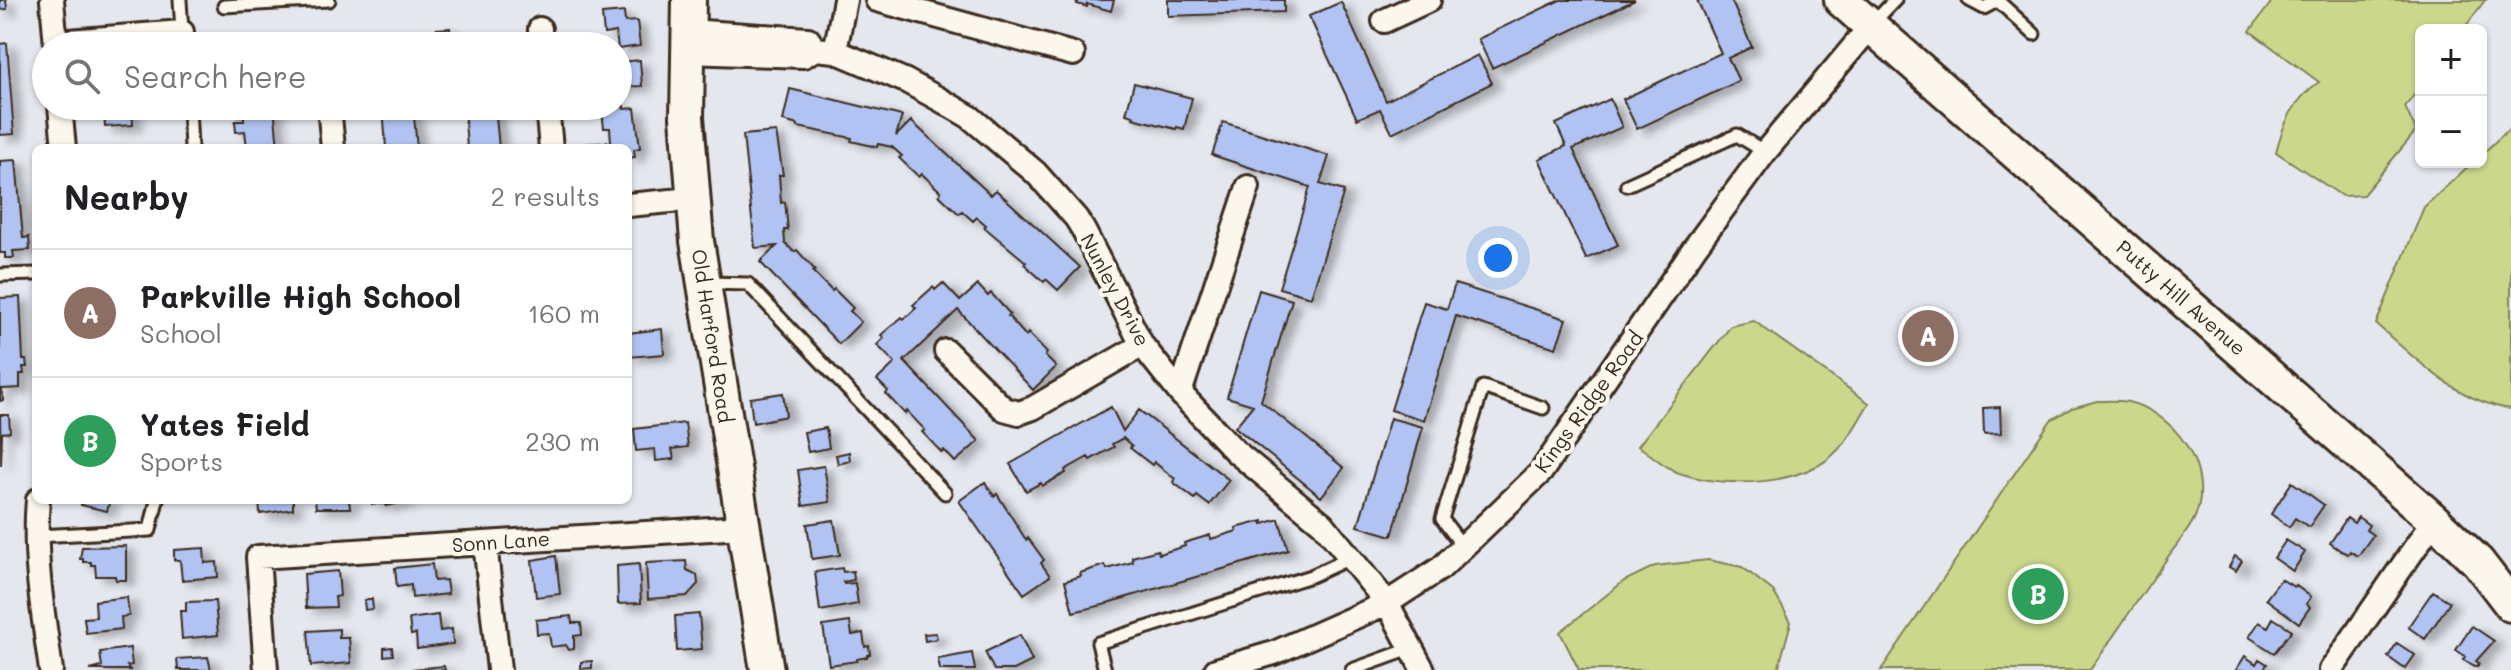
<!DOCTYPE html>
<html lang="en">
<head>
<meta charset="utf-8">
<style>
  body { margin:0; font-family:Mali,sans-serif; background:#f6f6f6; color:#202124 }
  .controls { position:absolute; right:24px; top:24px; display:grid; overflow:hidden; border-radius:12px; box-shadow:0 2px 6px #0004 }
  .controls button { width:72px; height:72px; display:grid; place-items:center; padding:0; border:0; border-bottom:2px solid #e0e0e0; background:#fff; color:#202124; font:40px sans-serif }
  .you { position:absolute; left:1498px; top:258px; width:28px; height:28px; margin:-20px; border:6px solid #fff; border-radius:50%; background:#1a73e8; box-shadow:0 0 0 12px #1a73e833 }
  .badge { display:grid; place-items:center; width:52px; height:52px; border-radius:50%; background:#7c3aed; color:#fff; font-size:26px; font-weight:700 }
  .pin { position:absolute; translate:-50% -50%; border:4px solid #fff; box-shadow:0 2px 8px #0006 }
  .list { margin:0; padding:0; list-style:none }
  h2 { display:flex; justify-content:space-between; align-items:center; height:104px; margin:0; padding:0 32px; font-size:34px }
  h2 small { font-size:26px; font-weight:400; color:#757577 }
  .list li { display:grid; grid-template-columns:52px 1fr auto; gap:24px; align-items:center; box-sizing:border-box; height:128px; padding:0 32px; border-top:2px solid #e0e0e0 }
  .list b { display:block; font-size:30px; white-space:nowrap }
  .list p { margin:0; font-size:26px; white-space:nowrap; color:#757577 }
  .list em { font-size:26px; font-style:normal; color:#757577 }
  .icon { flex:none; width:44px; height:44px; fill:none; stroke:currentColor; stroke-width:2; stroke-linecap:round; stroke-linejoin:round }
  .map { position:relative; flex:none; width:2511px; height:670px; overflow:hidden }
  .search { position:absolute; background:#fff; box-shadow:0 2px 6px #0004; left:32px; top:32px; width:600px; height:88px; display:flex; align-items:center; gap:20px; box-sizing:border-box; padding:0 28px; border-radius:44px; color:#757577; font-size:30px }
  .panel { position:absolute; background:#fff; box-shadow:0 2px 6px #0004; left:32px; top:144px; width:600px; height:360px; border-radius:12px }
  .map>svg:first-child { display:block }
  .green { fill:#cbd88c; stroke:#838155; stroke-width:2 }
  .building { fill:#b0c3f2; stroke:#3b2a1e; stroke-width:2; filter:url(#shadow) }
  .lines { fill:none; stroke-linecap:round; stroke-linejoin:round }
  .lane-casing { stroke:#3b2a1e; stroke-width:17 }
  .street-casing { stroke:#3b2a1e; stroke-width:28 }
  .secondary-casing { stroke:#3b2a1e; stroke-width:38 }
  .lane { stroke:#fbf7ec; stroke-width:11 }
  .street { stroke:#fbf7ec; stroke-width:22 }
  .secondary { stroke:#fbf7ec; stroke-width:32 }
  .labels { text-anchor:middle; stroke-width:8; stroke-linejoin:round; paint-order:stroke }
  .street-label { font-size:20px; fill:#3b2a1e; stroke:#fbf7ec }
</style>
</head>
<body>
<div class="map">
<svg width="2511" height="670" viewBox="0 0 2511 670">
  <defs>
    <filter id="shadow"><feDropShadow dx="9" dy="5" stdDeviation="4" flood-color="#0004"/></filter>
  </defs>
  <rect width="100%" height="100%" fill="#e4e7ee"/>
  <filter id="ink" filterUnits="userSpaceOnUse"><feTurbulence type="fractalNoise" baseFrequency=".0125" numOctaves="2"/><feDisplacementMap in="SourceGraphic" scale="16" xChannelSelector="R" yChannelSelector="G"/><feConvolveMatrix kernelMatrix="1 2 1 2 8 2 1 2 1" color-interpolation-filters="sRGB"/></filter>
  <g filter="url(#ink)">
    <path class="green" d="M2273,0H2485L2463,30H2421V86L2405,107L2416,131L2363,195L2342,196L2276,152C2283,124 2294,99 2319,82L2250,31Z
      M2511,127V409C2457,402 2415,358 2376,324L2424,207L2473,162H2481V155Z
      M1754,321L1869,403C1856,425 1843,452 1819,465C1780,486 1721,487 1679,473C1665,468 1651,454 1638,446L1731,326Z
      M2097,401C2107,401 2118,400 2128,402C2174,412 2215,469 2195,517C2188,533 2173,548 2164,563C2139,598 2115,634 2090,670H1881L2051,420L2072,408Z
      M1708,560L1742,567L1773,591L1791,622L1779,666L1775,670H1579L1560,632L1624,581L1655,566Z"/>
    <path class="building" d="M0,0H6L7,9L0,10Z
      M1073,0H1114L1111,11L1087,4V7L1077,4L1078,2Z
      M1168,0H1284V12L1168,16Z
      M1560,0H1635L1492,68L1478,39Z
      M1697,0H1731L1752,47L1728,58L1739,81L1637,129L1623,99L1721,53Z
      M1341,2L1386,101L1478,55L1492,83L1392,133L1380,109L1357,119L1309,16Z
      M624,12L625,22L637,21L640,46L618,49L616,32L604,34L602,14Z
      M450,28L451,40H437L436,29Z
      M475,40V46H459L458,42Z
      M7,43L14,134L0,135V44Z
      M640,60L642,86L618,87V78H621L619,62Z
      M1134,83L1192,98L1184,129L1177,127L1176,129L1133,118L1134,116L1126,114Z
      M790,89L902,116L896,136L911,121L991,195L996,190L1080,267L1058,290L1046,279L1044,282L1024,264L1026,262L984,227L986,225L977,217L973,221L962,211L959,214L939,195L941,192L922,174L919,177L899,158L902,156L892,147L878,144L877,147L851,141L852,138L798,127V125L783,121Z
      M1610,99L1622,127L1573,149L1618,245L1586,259L1539,159L1566,146L1556,124Z
      M97,106H132L133,125L105,127L104,109H97Z
      M232,106H274L278,148H247L245,131L236,132L235,121H244V116H233Z
      M383,106H413L417,148H386Z
      M464,106H495L499,148H467Z
      M624,106V109L635,108L640,148L634,149L635,157L628,158V148H585V144L611,142L610,128H604L602,110Z
      M1223,122L1329,156L1320,184L1344,191L1311,297L1279,288L1310,187L1212,155Z
      M776,132L783,175H779L781,203L785,202L788,230H784L785,243L794,252L797,250L815,270L813,272L832,291L834,289L853,308L850,311L861,322L839,344L760,262L777,246L755,248L743,135Z
      M16,160L23,238L29,237L30,250L13,251L14,258H5V253H0V161Z
      M943,283L960,301L978,285L988,296L991,293L1010,314L1008,316L1026,336L1028,333L1047,353L1045,356L1056,367L1033,390L958,310L904,361L979,441L955,462L944,450L942,453L922,432L925,430L907,411L905,414L886,394L888,391L877,380L895,363L877,345L884,338L881,335L902,317L904,319L916,308L913,305L933,287L935,290Z
      M1455,284L1566,319L1556,348L1456,316L1424,420L1391,410L1424,302L1447,309Z
      M1259,290L1292,300L1261,401L1344,468L1321,497L1235,427L1253,405L1227,397Z
      M20,297L23,360H26L27,367H23L24,374H20V388L2,389L3,400L0,401V298Z
      M662,329L664,354L628,357V333Z
      M783,393L786,416L753,423L750,398Z
      M1111,407L1123,431L1139,410L1229,480L1209,505L1197,496L1195,499L1173,482L1175,479L1154,462L1152,465L1130,448L1132,446L1123,438L1112,444L1114,447L1090,460L1088,457L1065,470L1066,473L1042,486L1041,483L1026,491L1010,464Z
      M2000,407L2001,433L1984,434L1983,408Z
      M0,415H9L10,432L2,433L1,466Z
      M1390,418L1423,427L1392,536L1358,526Z
      M685,423L688,447L672,449L674,459L656,461L655,449L636,451L634,429Z
      M826,428L829,448L808,452L804,432Z
      M849,452L850,461L838,464L836,455Z
      M824,466L830,502L803,506L798,470Z
      M985,482L994,496L997,494L1026,540L1028,538L1044,560L1041,563L1050,576L1024,594L959,501Z
      M2292,482L2324,505L2309,527L2295,518L2289,527L2271,514Z
      M82,500H110L107,511L81,505Z
      M259,500H293V509L260,514Z
      M315,500H349L350,508H316Z
      M372,500H406V502L386,506V504H372Z
      M2358,517L2369,525L2366,530L2373,535L2358,556L2350,551L2348,554L2341,551L2330,543L2347,518L2354,523Z
      M1279,519L1288,550L1107,603V604L1073,612L1065,581L1081,576L1080,573L1105,565L1107,569L1133,562L1132,557L1158,550L1159,554L1185,546L1184,543L1210,535L1211,539L1237,531L1236,528L1263,521V524Z
      M834,520L840,555L812,559L807,524Z
      M2286,540L2305,552L2293,571L2274,558Z
      M126,546V580H116L115,576H96L95,565H91V562H83V559H80L82,547Z
      M204,548L205,563L217,562L218,577L182,580L180,560H174V550Z
      M556,556L560,594L536,597L532,560Z
      M2235,556L2242,561L2236,571L2229,567Z
      M686,561L687,570L697,575L698,584L687,596L648,599L646,563Z
      M432,564L434,581L446,580L448,594L412,598L411,585L397,587L395,568Z
      M639,564L641,603L618,604L617,566Z
      M842,568L843,572L853,571L854,580L843,582L844,584L855,583L858,604L820,611L815,572Z
      M338,571L340,596L335,597L336,607L306,608L304,574Z
      M2281,579L2294,587L2295,585L2311,597L2306,604L2310,607L2299,623L2266,599Z
      M2433,591L2450,602L2425,639L2408,627Z
      M127,597L129,616L121,617L122,629L86,633L84,618L96,617L95,601Z
      M372,599L373,609L365,610L364,600Z
      M215,601L218,635L182,639L180,611H186V602Z
      M699,614L702,649L677,651L675,616Z
      M438,615L440,631L452,629L453,644L417,649L416,634L411,635L409,619Z
      M571,616L572,623H581L582,635L574,636V649L569,650L566,645L551,647L549,633L537,634L536,620Z
      M2273,618L2292,630L2274,653L2249,637L2259,622L2268,627Z
      M850,622L852,635L863,633L865,647L869,646L870,654L867,655V657L857,659V661L829,665L823,626Z
      M2472,626L2494,641L2476,661L2479,663L2477,667L2463,660L2465,656L2456,650Z
      M339,629V638H349L351,663L311,666L308,631Z
      M936,633L937,639L925,641L924,634Z
      M1020,635L1032,661L1014,670H994L985,652Z
      M2397,643L2415,655L2405,669L2388,657Z
      M392,647L393,655L384,656V648Z
      M130,648L132,665L127,666L130,670H90L102,667L100,652Z
      M972,653L975,670H940L938,659Z
      M2245,656L2256,664L2259,659L2267,664L2263,670H2236Z
      M208,657L211,670H178L177,659Z
      M592,661V668L581,669V662Z
      M444,666L445,670H413V669Z"/>
    <g class="lines">
      <defs>
        <path id="lane" d="M180,0L183,46
          M1969,0L1984,8L1999,0
          M1998,1L2034,34
          M224,6L329,0
          M1871,25L1895,0
          M189,106L191,148
          M1627,185L1737,135L1765,152
          M0,275L36,274
          M708,283L748,284L945,493
          M38,536L150,530L157,500
          M1464,548L1442,519L1483,387L1543,408
          M1105,670L1098,643L1311,576L1350,558
          M1352,670L1413,648"/>
        <path id="street" d="M52,0L56,46
          M877,0L1073,54
          M1384,21L1429,0
          M540,29L541,46
          M688,31L808,39L815,49
          M56,42L182,32
          M835,51L845,0
          M687,52L804,56L815,49L835,51L906,81L939,99L970,117L1036,173L1076,218L1084,231L1142,345L1180,393L1235,451L1323,524L1387,603L1423,670
          M60,106L64,148
          M329,106L333,148
          M547,106L551,148
          M628,205L692,199
          M946,351L1004,409L1019,413L1033,408L1142,345
          M1180,393L1248,187
          M38,500C33,556 43,614 51,670
          M485,543L499,670
          M266,670L258,557L743,527
          M1216,670L1274,653L1387,603L1441,568L1541,472L1695,247L1765,152L1871,26
          M2331,670L2434,520"/>
        <path id="secondary" d="M689,0L687,117L697,241L767,670
          M1841,0L2434,520L2478,562L2511,605"/>
      </defs>
      <use href="#lane" class="lane-casing"/>
      <use href="#street" class="street-casing"/>
      <use href="#secondary" class="secondary-casing"/>
      <use href="#lane" class="lane"/>
      <use href="#street" class="street"/>
      <use href="#secondary" class="secondary"/>
    </g>
  </g>
  <g class="labels">
    <g class="street-label">
      <text transform="translate(1115 290) rotate(62)" y="7">Nunley Drive</text>
      <text transform="translate(2181 298) rotate(41)" y="7">Putty Hill Avenue</text>
      <text transform="translate(712 336) rotate(81)" y="7">Old Harford Road</text>
      <text transform="translate(1589 402) rotate(-54)" y="7">Kings Ridge Road</text>
      <text transform="translate(501 542) rotate(-4)" y="7">Sonn Lane</text>
    </g>
  </g>
</svg>
<div class="controls">
<button>+</button>
<button>−</button>
</div>
<div class="you"></div>
<div class="pin badge" style="left:1928px;top:336px;background:#8d6e63">A</div>
<div class="pin badge" style="left:2038px;top:594px;background:#2e9e5b">B</div>
<div class="search"><svg class="icon" aria-label="search" viewBox="0 0 24 24"><circle cx="10" cy="10" r="6"/><path d="M15 15l6 6"/></svg>Search here</div>
<section class="panel">
<h2>Nearby<small>2 results</small></h2>
<ul class="list">
<li><span class="badge" style="background:#8d6e63">A</span><div><b>Parkville High School</b><p>School</p></div><em>160 m</em></li>
<li><span class="badge" style="background:#2e9e5b">B</span><div><b>Yates Field</b><p>Sports</p></div><em>230 m</em></li>
</ul>
</section>
</div>
</body>
</html>
